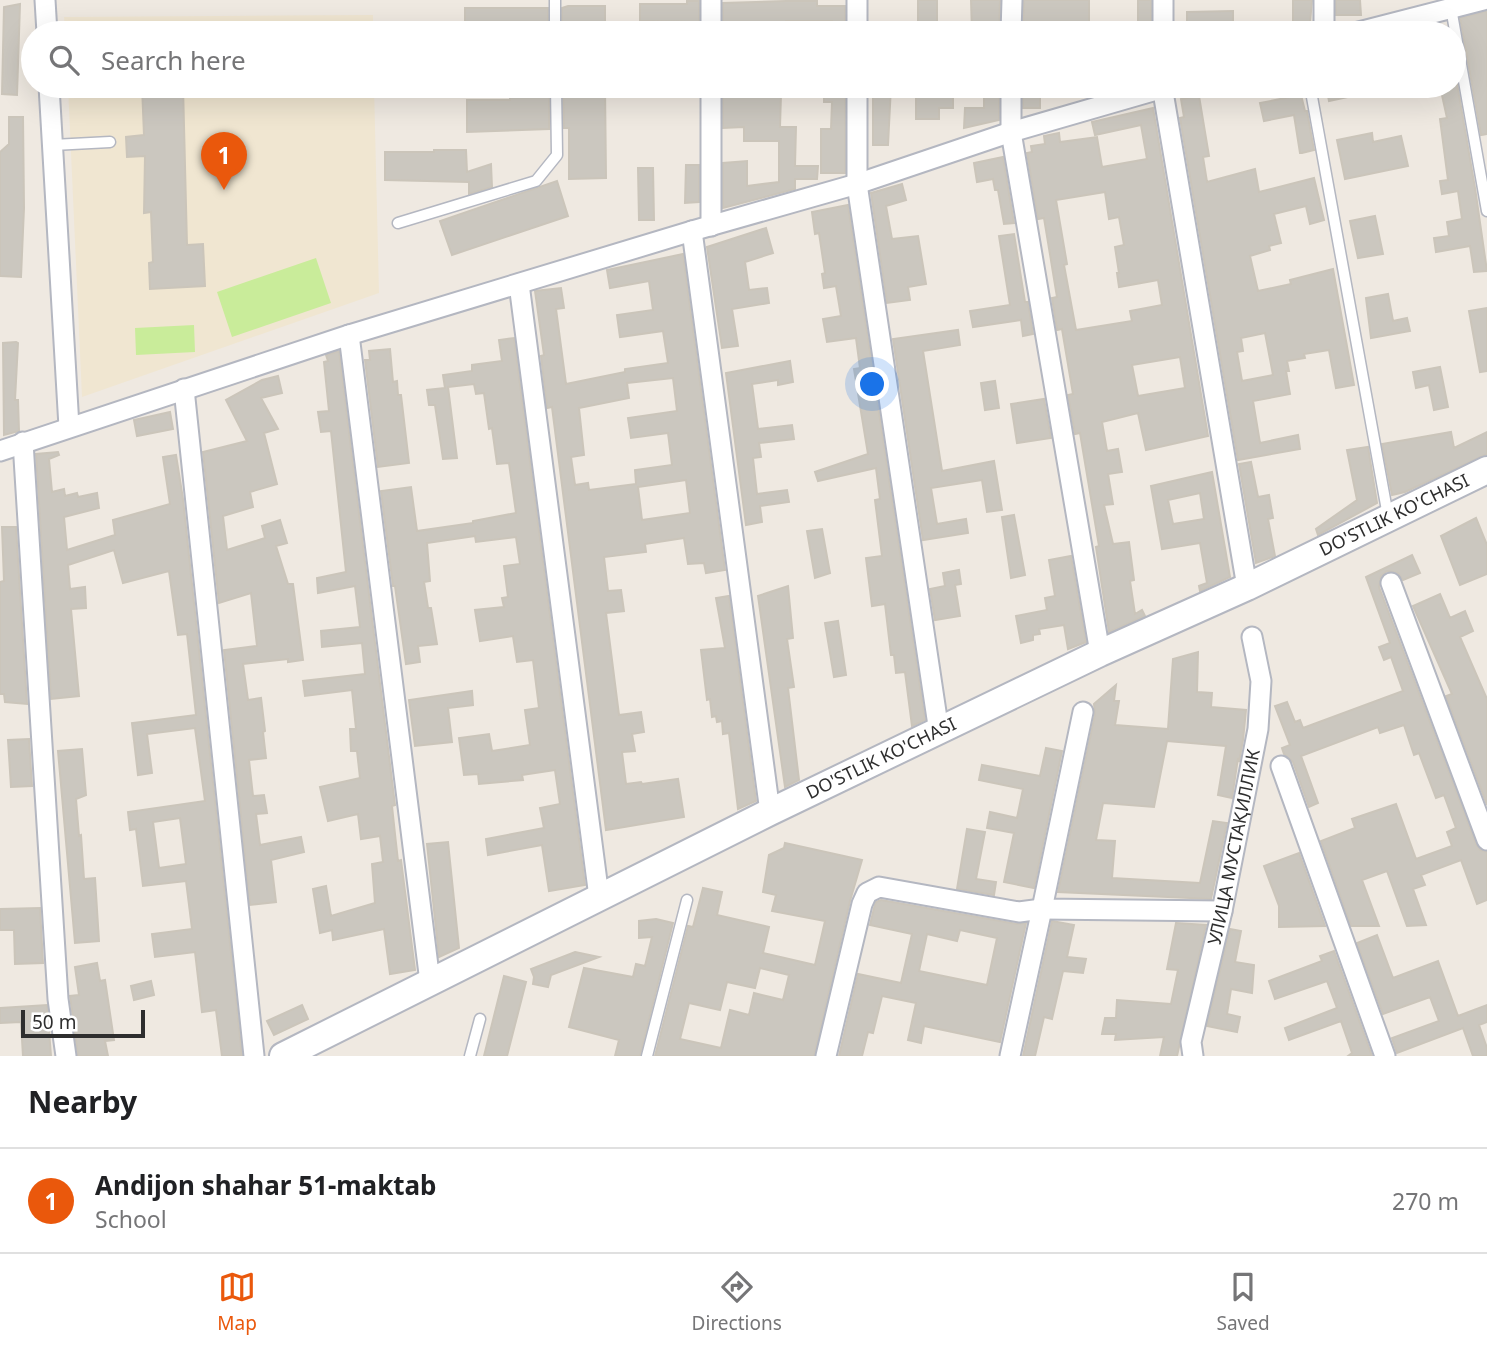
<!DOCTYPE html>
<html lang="en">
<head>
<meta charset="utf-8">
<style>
  body { margin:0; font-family:"Noto Sans",sans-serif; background:#f6f6f6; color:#202124 }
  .scale { position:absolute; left:21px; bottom:18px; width:124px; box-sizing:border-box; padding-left:7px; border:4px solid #2e2e2e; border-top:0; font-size:19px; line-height:24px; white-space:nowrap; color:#2e2e2e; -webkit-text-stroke:5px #fff; paint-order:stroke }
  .you { position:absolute; left:873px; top:385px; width:24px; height:24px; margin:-18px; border:5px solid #fff; border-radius:50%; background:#1a73e8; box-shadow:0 0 0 10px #1a73e833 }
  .badge { display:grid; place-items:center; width:46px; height:46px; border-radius:50%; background:#ea580c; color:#fff; font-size:23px; font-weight:700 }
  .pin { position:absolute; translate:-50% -58px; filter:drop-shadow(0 2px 4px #0008) }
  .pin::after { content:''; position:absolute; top:37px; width:24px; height:21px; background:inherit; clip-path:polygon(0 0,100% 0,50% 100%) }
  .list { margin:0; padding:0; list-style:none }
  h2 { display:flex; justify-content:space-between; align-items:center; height:91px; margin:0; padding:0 28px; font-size:30px }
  h2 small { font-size:23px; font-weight:400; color:#757577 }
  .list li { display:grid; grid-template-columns:46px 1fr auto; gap:21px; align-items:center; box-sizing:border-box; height:105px; padding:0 28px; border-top:2px solid #e0e0e0 }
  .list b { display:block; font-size:26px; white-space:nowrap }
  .list p { margin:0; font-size:23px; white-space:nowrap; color:#757577 }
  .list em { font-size:23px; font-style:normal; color:#757577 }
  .icon { flex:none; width:38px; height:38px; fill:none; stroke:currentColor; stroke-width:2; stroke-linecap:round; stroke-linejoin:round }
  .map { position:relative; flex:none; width:1487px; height:1056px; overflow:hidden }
  .search { position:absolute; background:#fff; box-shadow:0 7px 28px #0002; left:21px; right:21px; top:21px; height:77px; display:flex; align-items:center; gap:18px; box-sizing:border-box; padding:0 24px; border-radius:38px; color:#757577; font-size:26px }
  .sheet { height:196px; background:#fff }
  nav { display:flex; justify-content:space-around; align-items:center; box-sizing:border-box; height:98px; border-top:2px solid #e0e0e0; background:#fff; font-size:19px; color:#757577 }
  nav a { display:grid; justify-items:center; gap:4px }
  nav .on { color:#ea580c }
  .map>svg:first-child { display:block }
  .education { fill:#f0e6d1 }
  .pitch { fill:#c9ec9a }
  .building { fill:#cbc7bf; stroke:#cbc5ba; stroke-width:2; fill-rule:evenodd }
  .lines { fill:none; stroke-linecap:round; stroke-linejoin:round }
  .lane-casing { stroke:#b4b7c1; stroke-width:13 }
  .street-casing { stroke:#b4b7c1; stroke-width:23 }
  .secondary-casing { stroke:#b4b7c1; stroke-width:30 }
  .lane { stroke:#fff; stroke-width:10 }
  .street { stroke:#fff; stroke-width:19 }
  .secondary { stroke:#fff; stroke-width:26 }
  .labels { text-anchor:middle; stroke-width:7; stroke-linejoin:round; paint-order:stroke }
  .street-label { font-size:18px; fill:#2e2e2e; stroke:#fff }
</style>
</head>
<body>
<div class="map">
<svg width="1487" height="1056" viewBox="0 0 1487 1056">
  <rect width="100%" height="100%" fill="#efe9e1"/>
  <path class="education" d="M373,15V33H65L64,17Z
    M68,86H374L379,293L82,397Z"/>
  <path class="pitch" d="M316,258L331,303L232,337L217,292Z
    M194,325L195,352L136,355L135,328Z"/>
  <path class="building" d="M918,0H937V33H918Z
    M971,0H1000L999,33H972Z
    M1024,0H1089V33H1023Z
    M1138,0H1151V33H1138Z
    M1293,0H1312L1310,23H1293Z
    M1336,0H1360L1361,15H1336Z
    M687,1H699V33H686V22L640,21V4H687Z
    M786,1H817V6H845V28H832V21H786V33H723V3Z
    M20,4L17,95L2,94L4,7Z
    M568,6H605V33H562V8Z
    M465,8H548V33H465Z
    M1233,11V25L1187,26V12Z
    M1487,11V134L1481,135L1460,18Z
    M1454,66L1475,188L1487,271L1474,272L1470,246L1436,252L1434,238L1449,236L1447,222L1462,219L1458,191L1442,194L1440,181L1448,180L1440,119L1447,118L1440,86H1454Z
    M142,86H183L187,245L203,244L205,286L150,289L149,263L153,262L151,212L144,213L145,156L127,157L126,137L144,135Z
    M510,86H549V129L467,132V100H510Z
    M563,86H605L606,178L569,179V128H564Z
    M723,86H737V93L781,94L780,127H796L795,166H818L817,179H795V189L723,208V163L747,161V186L779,182V141H744V127L723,128Z
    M824,86H845V173H821V129H831L832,102H824Z
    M873,86H891L888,145H873Z
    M916,86H953V108H939V119H916Z
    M984,86H999V120L964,128L965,108H984Z
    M1023,86H1040V108H1023Z
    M1326,86H1370L1371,92L1329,101Z
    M1301,95L1305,111H1307L1314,150L1302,153H1300L1294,115L1264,121L1260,103Z
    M1199,96L1209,156L1203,157L1207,182L1255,169L1259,192L1314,178L1324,220L1310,224L1306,206L1274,214L1281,243L1269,246L1270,250L1250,256L1258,291L1291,284L1290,280L1333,269L1354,385L1336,388L1329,350L1304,354L1305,358L1287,361L1289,371H1286L1290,394L1253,401L1260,443L1298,435L1300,449L1238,460L1180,118L1184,117L1181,99ZM1265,333L1273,375L1242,381L1237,352L1243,351L1241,338Z
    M1153,108L1208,436L1146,450L1138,413L1102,422L1107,451L1118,449L1122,472L1108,474L1113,504L1104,505L1113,544L1129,542L1134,580L1130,581L1135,614L1142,610L1145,616L1109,632L1096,547L1099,546L1080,433L1075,434L1068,395L1073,394L1062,329L1057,330L1052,298L1057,297L1044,218L1038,219L1027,153L1032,152L1031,146L1045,144L1044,136L1059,133L1060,142L1097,137L1102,167L1147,159L1141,125L1095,135L1092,122ZM1105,192L1109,219L1119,217L1124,245L1115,247L1119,273H1117L1119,287L1158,280L1162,305L1130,311L1132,321L1076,330L1064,265L1067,264L1056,200ZM1180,357L1185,388L1138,396L1132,365Z
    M9,117H23L24,208L21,277L0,276V152L9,144Z
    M1372,133L1373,142L1401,136L1408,166L1345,179L1337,140Z
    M434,150H466L467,172L491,164L492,187L469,194V182L385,180V152H434Z
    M1003,157L1014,223L1004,224L998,190H995L993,179L977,182L974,163Z
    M686,165H699V202L685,203Z
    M638,168H653L654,220H639Z
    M557,181L568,216L452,255L440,221Z
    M902,184L906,200L886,206L892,239L918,236L926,284L908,287L910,300L887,303L871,193Z
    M848,205L925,720L912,726L905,672L896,673L894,655H891L885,604L872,606L866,558L882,556L875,500L880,499L876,468L818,481L815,472L868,454L854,369L860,368L856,338L827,342L823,319L841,316L836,286L824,288L822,274L825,273L819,233L815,234L812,212Z
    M1375,216L1383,254L1358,258L1350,221Z
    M766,228L773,253L745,262L749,290L767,288L769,303L732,309L738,346L722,348L707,247Z
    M1014,234L1025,302H1028L1033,334L1023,336L1021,320L973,327L970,311L1010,305L999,236Z
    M683,254L725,570L706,573L704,563L688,564L684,538L645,544L646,552L604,557L608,591L621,590L624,611L606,613L619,715L641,712L644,732L632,734L635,751L622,752L626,784L641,782L642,784L678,779L684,817L606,830L557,446L552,407L547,408L541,356L544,355L535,291L561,288L564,308L556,309L566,384L625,372V369L668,363L663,331L620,337L617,315L653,310L649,281L610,288L607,270ZM673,378L677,411L628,418L631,438L668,433L672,465L635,470L636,484L589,490L588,483L575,485L571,457L584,455L579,408L629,398L627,383ZM686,480L690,513L642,520L638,487Z
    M1388,294L1393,321L1407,318L1410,331L1371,338L1366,298Z
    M1487,308V371L1480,372L1469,311Z
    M958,330L960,345L923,351L942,471L994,461L1002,510L987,512L982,480L931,488L937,524L966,519L968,533L923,540L893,339Z
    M514,338L585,885L549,891L542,845L488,855L486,839L544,828L540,808L560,804L555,770L522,775L523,780L479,784L478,774L464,775L459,738L489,734L492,751L530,745L525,710L539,708L533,660L517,662L513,636L480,641L475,610L504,607L502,598L508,597L504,566L520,564L516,537L476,542L475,536L427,543L430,581L424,582L428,608H431L437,644L418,646L420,662L406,664L395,586H393L381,491L411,487L417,531L473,523V521L516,513L509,463L497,464L492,428L489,429L484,393L476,394L474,384L448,387L457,458L443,459L435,405H429L427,390L445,388L443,375L472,371V365L502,361L499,340Z
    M16,342L18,343L15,400H18L19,431L4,435L3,343Z
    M390,349L393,382L397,381L398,395H401L409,463L378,467L365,360H370L369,351Z
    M339,351L395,805L392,806L395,834L398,861L401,860L415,970L390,974L384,929L333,940L332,930L320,933L313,889L326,886L331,916L375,903L372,864L383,862L380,836L361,839L358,814L328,821L320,787L360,778L357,751H351L350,729H356L352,690L305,696L303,681L365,674L362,643L322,647L321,631L360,627L355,586L318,593L317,578L346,572L331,431L321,432L318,412L329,411L324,362L328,361L326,355Z
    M790,361L793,382L778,385V380L752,384L758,429L792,425L794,439L759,443L761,457L753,458L757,494L787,490L789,502L760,506L762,522L746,525L726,373Z
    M1440,367L1448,407L1434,410L1429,385L1416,388L1413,372Z
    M278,376L282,393L261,398L278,429L264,433L277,484L250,492L253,507L223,516L227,550L265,538L262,526L280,520L287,543L276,546L288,584H293L303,660L288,662V659L243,664L248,700L261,698L265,731L263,732L266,758L249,760L253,796L264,795L267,813L256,814L260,845L301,837L304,852L271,860L276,902L250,905L224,650L257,646L251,593L219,603L203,452L247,441L226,400L262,380Z
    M995,381L999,408L985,410L981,383Z
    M1044,399L1051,438L1017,443L1011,404Z
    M170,412L173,429L137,436L134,420Z
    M1451,432L1454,448L1487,432V454L1405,492L1392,495L1382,444Z
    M1368,447L1377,503L1318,535L1316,529L1357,500L1347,450Z
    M58,452L59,455L49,459L52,492L64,489L65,496L77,493L78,497L97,493L99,508L64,517L67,550L115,535L113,520L170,504L163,457L176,455L183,499L242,1056H222L216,1010L202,1012L195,952L155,957L152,934L192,929L186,881L143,886L136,829L130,830L128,812L205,801L195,728L147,734L152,773L138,775L132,723L196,715L187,634L178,635L169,571L123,583L114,550L68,565L70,589L85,587L86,608L71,609L79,696L51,699L36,454ZM180,818L186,864L159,868L153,822Z
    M1251,462L1258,497L1269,495L1273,518L1268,519L1275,556L1256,563L1239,464Z
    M1212,472L1230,577L1200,591L1199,586L1207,583L1200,543L1162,549L1151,486ZM1200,493L1204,519L1173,524L1168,500Z
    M1014,515L1025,575L1011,578L1002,517Z
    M1476,518L1487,545V574L1460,585L1441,536Z
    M2,527H16L27,704L5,702L4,694H0V582L4,581Z
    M822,529L830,573L815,578L807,531Z
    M1412,555L1420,573L1403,580L1398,573L1387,571L1381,576L1379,587L1476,844L1480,850L1487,852V900L1477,904L1461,860L1421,875L1425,885L1413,889L1426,925L1407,926L1387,871L1362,880L1379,926H1351L1321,841L1355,828L1352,819L1396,804L1416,859L1452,846L1447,832L1456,828L1444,795L1436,798L1419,753L1414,755L1404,725L1380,733L1378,727L1301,756L1318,803L1309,807L1293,762L1284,754L1282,748L1290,745L1275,706L1287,702L1295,722L1300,720L1303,728L1403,691L1391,657L1384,660L1379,647L1390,643L1366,577Z
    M1071,556L1086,642L1068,649L1064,625L1039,629L1040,634L1033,635V640L1021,643L1016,616L1047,610L1045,598L1055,596L1049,560Z
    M959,570L961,584L955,585L960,616L935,620L930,589L945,586L943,573Z
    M788,586L793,638L787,639L794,687L788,688L799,780L785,787L758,596Z
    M1440,594L1450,618L1465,611L1473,631L1460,637L1487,699V805L1446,696L1452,694L1413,606Z
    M729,596L756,801L738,809L729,733L723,734L722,721L717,722L716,716L712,717L710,699L707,700L701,650L725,648L716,598Z
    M838,621L846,675L834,677L825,623Z
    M1198,652L1197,692L1212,693L1211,707L1246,710L1243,740L1239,762L1238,758L1232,798L1218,795L1226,746L1167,741L1154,807L1103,803L1096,840L1115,841L1112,878L1200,883L1213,821L1227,823L1211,899L1058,892L1095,714L1094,704L1116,685L1114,701H1119L1115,725L1168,729L1173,659Z
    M472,691L473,705L448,708L452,742L415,746L409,700Z
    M29,739L32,786L11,787L8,740Z
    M1046,748L1062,751L1034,888L1004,882L1014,833L987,828L990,812L1017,818L1023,789L979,780L982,765L1040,776Z
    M82,749L86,795L76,799L79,836L81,835L84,879L95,878L99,941L75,943L58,751Z
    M967,829L985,832L976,879L996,882L994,895L957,889Z
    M448,842L459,948L439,957L427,844Z
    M785,843L862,860L850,901L814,1056H655L688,926L693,927L703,888L722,892L717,915L769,927L763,953L815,965L825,921L772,911L776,895L763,892L769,855L784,848ZM760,968L789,975L783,1000L754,993L749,1015L730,1010L721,1048L680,1039L689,1003L720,1010L727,982L755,988Z
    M1299,853L1325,926L1279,927V906L1264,866Z
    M881,900L1017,924L1026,923L1000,1042L924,1026L921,1043L908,1040L916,1003L882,996L873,1033L868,1032L862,1056H839L858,974L901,983L912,934L870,925L874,908L876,902ZM960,930L997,938L987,985L919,971L927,934L957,941Z
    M40,908L43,963L15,964L14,930H0V909Z
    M656,919L673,923L640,1056H615L619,1040L569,1027L584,968L633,977L636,964L645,966L652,937L639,938V921Z
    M1052,921L1074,925L1067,957L1086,959L1083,973L1063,971L1052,1019L1044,1017L1035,1056H1023Z
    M1176,923L1206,925L1177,1056H1160L1164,1037L1115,1040L1116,1034H1102L1105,1018H1116L1117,1000L1171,1004L1178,970L1167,969Z
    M1230,929L1241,931L1235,962L1254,965L1252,993L1231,989L1227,1014L1240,1017L1237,1032L1207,1026Z
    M1377,935L1393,978L1438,961L1458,1016L1487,1005V1022L1479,1025L1487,1048V1056H1473L1463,1028L1397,1053L1392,1038L1439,1021L1430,997L1383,1014L1357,943Z
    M1334,951L1372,1056H1348L1352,1053L1341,1021L1289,1040L1285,1028L1337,1008L1327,981L1275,999L1269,981L1322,961L1320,956Z
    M575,952L599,957L551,975L548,987L533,984L534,977L531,969Z
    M97,963L100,981L105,980L114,1040L105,1041L108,1056H78L70,996L79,995L75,967Z
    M504,976L526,982L507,1056H484Z
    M151,981L154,995L134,1000L131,986Z
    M47,1005L51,1056H23L21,1022L0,1023V1008Z
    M302,1005L308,1019L274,1035L267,1021Z"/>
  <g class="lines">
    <defs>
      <path id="lane" d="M555,0V33
        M1451,8L1487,211
        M1310,86L1388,516
        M53,145L110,142
        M398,223L536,181L557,155L556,86
        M470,1056L480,1019
        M647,1056L687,900"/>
      <g id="street">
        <path d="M45,0L47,33"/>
        <path d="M857,0V33"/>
        <path d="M1324,0V33"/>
        <path d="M711,33V0"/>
        <path d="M1011,33L1012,0"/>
        <path d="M1163,33V0"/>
        <path d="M1355,33L1483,0"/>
        <path d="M49,86L69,427"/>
        <path d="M857,86V184L939,732"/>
        <path d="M1011,86V132L1100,653"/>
        <path d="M1162,86L1247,587"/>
        <path d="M711,226V86"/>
        <path d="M692,231L770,812"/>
        <path d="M519,284L599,897"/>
        <path d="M349,335L430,982"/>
        <path d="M184,389L254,1056"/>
        <path d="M23,442L58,999L66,1056"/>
        <path d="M0,451L349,335L692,231L857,184L1011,132L1170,86"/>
        <path d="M1391,583L1487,840"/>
        <path d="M1083,712L1042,909L1222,911"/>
        <path d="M1281,766L1385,1056"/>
        <path d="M826,1056L862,904L867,893L879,887L1019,912L1042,909L1010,1056"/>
        <path id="s1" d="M1193,1056L1191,1042L1222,911L1258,729L1261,681L1252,637"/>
      </g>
      <g id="secondary">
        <path id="s2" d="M283,1056L770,812L1100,653L1247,587L1487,470"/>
      </g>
    </defs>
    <use href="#lane" class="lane-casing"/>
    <use href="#street" class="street-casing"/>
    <use href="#secondary" class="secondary-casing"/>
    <use href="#lane" class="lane"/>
    <use href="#street" class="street"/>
    <use href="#secondary" class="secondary"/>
  </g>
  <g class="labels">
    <g class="street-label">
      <text dy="6" stroke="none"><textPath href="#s2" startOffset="1236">DO'STLIK KO'CHASI</textPath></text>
      <text dy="6" stroke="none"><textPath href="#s2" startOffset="668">DO'STLIK KO'CHASI</textPath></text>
      <text dy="6" stroke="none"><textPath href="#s1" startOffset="214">УЛИЦА МУСТАҚИЛЛИК</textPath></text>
    </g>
  </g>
</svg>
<div class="scale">50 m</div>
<div class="you"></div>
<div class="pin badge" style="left:224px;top:190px">1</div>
<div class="search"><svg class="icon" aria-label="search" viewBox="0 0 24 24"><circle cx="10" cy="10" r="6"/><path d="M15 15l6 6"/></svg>Search here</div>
</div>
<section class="sheet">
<h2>Nearby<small></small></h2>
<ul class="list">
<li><span class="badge">1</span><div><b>Andijon shahar 51-maktab</b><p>School</p></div><em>270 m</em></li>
</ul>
</section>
<nav>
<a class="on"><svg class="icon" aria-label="map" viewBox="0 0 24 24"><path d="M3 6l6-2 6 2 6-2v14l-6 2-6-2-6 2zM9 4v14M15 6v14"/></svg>Map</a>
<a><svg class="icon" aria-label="directions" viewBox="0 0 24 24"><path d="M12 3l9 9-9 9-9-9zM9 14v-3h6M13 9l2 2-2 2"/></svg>Directions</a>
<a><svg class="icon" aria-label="saved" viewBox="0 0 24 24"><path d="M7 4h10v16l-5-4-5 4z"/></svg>Saved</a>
</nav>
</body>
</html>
